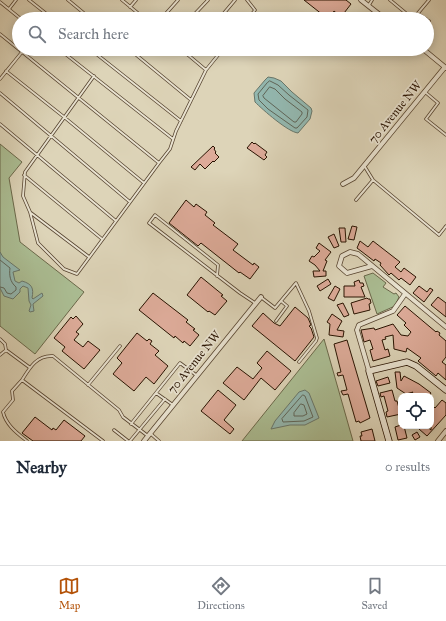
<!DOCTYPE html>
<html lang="en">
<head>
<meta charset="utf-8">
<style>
  body { margin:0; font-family:"IM FELL Great Primer",serif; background:#f2f2f3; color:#1f2937 }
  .controls { position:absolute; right:12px; bottom:12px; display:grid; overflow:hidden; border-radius:8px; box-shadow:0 2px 10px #0003 }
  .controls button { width:36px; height:36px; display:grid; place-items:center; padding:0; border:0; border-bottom:1px solid #e0e1e3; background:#fff; color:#1f2937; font:20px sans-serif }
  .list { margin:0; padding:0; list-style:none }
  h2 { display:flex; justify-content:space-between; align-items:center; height:52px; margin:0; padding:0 16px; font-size:17px }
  h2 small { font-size:13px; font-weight:400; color:#747a83 }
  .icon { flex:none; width:22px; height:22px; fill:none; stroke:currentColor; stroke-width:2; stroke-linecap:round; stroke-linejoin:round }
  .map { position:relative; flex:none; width:446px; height:441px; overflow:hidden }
  .search { position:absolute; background:#fff; box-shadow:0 2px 10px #0003; left:12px; right:12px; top:12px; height:44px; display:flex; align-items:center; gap:10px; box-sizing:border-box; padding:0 14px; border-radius:22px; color:#747a83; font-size:15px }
  .sheet { height:124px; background:#fff }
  nav { display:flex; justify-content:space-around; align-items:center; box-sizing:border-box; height:56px; border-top:1px solid #e0e1e3; background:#fff; font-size:11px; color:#747a83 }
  nav a { display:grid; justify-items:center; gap:2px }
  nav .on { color:#b45309 }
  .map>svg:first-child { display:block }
  .green { fill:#abbe94; stroke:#6a684a }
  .water { fill:#93b8b0; stroke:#68766a }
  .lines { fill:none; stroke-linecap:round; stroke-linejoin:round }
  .shore { stroke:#5e6558; stroke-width:1 }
  .building { fill:#ddab99; stroke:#281200 }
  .lane-casing { stroke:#55422e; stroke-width:3.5 }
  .street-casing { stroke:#55422e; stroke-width:5.5 }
  .secondary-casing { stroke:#281200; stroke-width:7 }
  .lane { stroke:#e9e3d1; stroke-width:2 }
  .street { stroke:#e9e3d1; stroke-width:4 }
  .secondary { stroke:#e9e3d1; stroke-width:5.5 }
  .labels { text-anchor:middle; stroke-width:3.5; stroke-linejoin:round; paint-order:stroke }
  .street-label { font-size:12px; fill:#281200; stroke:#e9e3d1 }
</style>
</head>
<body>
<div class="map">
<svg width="446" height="441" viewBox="0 0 446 441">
  <rect width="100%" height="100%" fill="#ddd4b8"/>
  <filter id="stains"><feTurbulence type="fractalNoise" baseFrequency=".005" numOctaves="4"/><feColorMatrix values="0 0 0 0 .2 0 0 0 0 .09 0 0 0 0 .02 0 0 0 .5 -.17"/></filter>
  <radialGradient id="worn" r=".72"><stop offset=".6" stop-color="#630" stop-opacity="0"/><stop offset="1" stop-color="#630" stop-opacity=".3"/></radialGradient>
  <path class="green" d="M0,144L22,162L9,178L20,242L84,292L35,354L0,326Z
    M373,273L386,283L383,287L394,294L396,293L399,297L395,306L377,314L364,276Z
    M324,339L353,441H242Z"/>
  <path class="water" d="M268,77L274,78L281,81L292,92L311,108L312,111L310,119L298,133C288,132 263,110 255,102L254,93L265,80Z
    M0,252L3,257L20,270L13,272L15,281L19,283L22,281C32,284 34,288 32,298L33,299L42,293L43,296L33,304L34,311L30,312L29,311L31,305L29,301L28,288L23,286L20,289V292L13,299L4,296L0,288Z
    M305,390L309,393L319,418L305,425H290L271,429L275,421L299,392Z"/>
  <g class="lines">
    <path class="shore" d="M270,81L278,85L289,95L308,110L307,117L297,128H295L268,109L259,100L258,94L267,83Z
      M270,87L275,89L285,99L302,112V114L296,122H294L264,98L263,96Z
      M0,260L10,268C9,275 10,282 16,287V290L11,294L7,293L4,288L0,287
      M303,395L305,396L313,417L304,421L283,422L282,419Z
      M301,404L304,405L307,414L303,416H294V413Z"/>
  </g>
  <path class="building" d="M304,0H346L351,4L341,17L334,11L328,19Z
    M252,142L254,144L255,143L267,152L265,155L267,157L264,160L247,148Z
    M213,146L215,148L214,149L216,152L215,153L219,157L214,162L213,161L205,169L200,164L195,170L191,167Z
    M186,200L194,207L196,204L207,212L205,215L215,223L213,225L238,244L233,250L253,265L254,263L259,267L250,279L240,272L239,273L201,243L198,246L169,223Z
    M352,226L357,227L354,240L348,239Z
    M339,228H345L346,242H341Z
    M334,234L339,246L334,248L328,237Z
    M360,241L368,247L373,241L400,262L395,267L401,272L404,268L416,277L410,285L401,278L399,280L391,273L389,275L380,265L381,263L375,259L374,261L357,248Z
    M319,243L331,252L325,260L327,261L323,271H326V276L314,277L313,271H320L315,265L309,261L312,256L314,257L320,251L316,248Z
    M201,277L223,295L221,296L227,301L215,315L209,311L208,312L187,295Z
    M328,279L331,284L320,291L317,286Z
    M359,280L360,283H363L364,286L361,287L365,297H344V286H355L354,282Z
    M335,286L340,289L334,301L328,298Z
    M419,286L427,292L430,288L433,290L424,302L413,293Z
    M153,293L188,320L186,322L195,329L193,330L199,335L190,346L184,341L183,343L175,336L174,338L139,310Z
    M438,297L446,303V317L431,305Z
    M367,298L368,299H370L371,303L369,304L370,310L354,314L351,303Z
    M343,303L349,315L344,317L337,305Z
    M405,306L436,332L437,331L440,333L439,335L446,341V357L442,362L446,365V380L438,373L436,376L418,361L421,358L407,348L406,352L394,349L393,335L385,337L386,339L382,340L385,350L388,349L390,356L373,361L370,350L373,349L370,340L364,342L361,330L374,328L375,330L393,324L401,335L408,336L411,332L404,325L406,323L397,315Z
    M295,307L308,318L311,325L309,326L311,328L314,337L295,361L252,326L263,313L274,323L280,326Z
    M332,314L342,321L337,330L344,331L343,337L329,335L330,324L327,322Z
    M76,316L83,324L76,332L79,334L74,340L83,347L88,341L100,350L84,369L62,351L65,347L54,338L71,317L73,319Z
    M137,333L147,341L149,339L152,341L150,344L159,351L155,355L168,366L154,384L146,377L134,391L113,374L122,363L117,358Z
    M347,340L370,418L360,423L359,421L356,422L348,394L343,395L341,391L347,390L343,375L338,376L337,373L341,372L334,344Z
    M267,351L291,371L275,390L261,378L244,400L223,383L237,367L253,379L262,368L257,363Z
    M395,372H400L401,381L404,376L419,384L431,393L429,396H410L413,392L406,394L397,388Z
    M388,377L390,383L378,386L376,381Z
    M218,390L236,405L224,420L234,429L230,434L201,411Z
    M392,390L395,401H397L399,408H400L401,414L387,417L386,412L388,411L384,396L381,397L380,393Z
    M442,400L446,403V415L427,436L419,429L421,426H426L431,430V410L434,407L435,408Z
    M35,417L52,430L53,428L56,430L64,420L85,436L81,441H33L22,433Z
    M401,425L404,426L407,438L398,440L395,427Z
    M372,429L375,441H361L360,436H362L361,432Z
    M417,432L420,437L415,440L412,435Z"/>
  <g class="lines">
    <defs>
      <path id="lane" d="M29,0L53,19
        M68,0L91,19
        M122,0L145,19
        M247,0L255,10L248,19
        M390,0L413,19
        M0,2L21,19
        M369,5L372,0
        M130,7L136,0
        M9,9L16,0
        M418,14L426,19
        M161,19L178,0
        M190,19L208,0
        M219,19L235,0
        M413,19L429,0
        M427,20L429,21
        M0,34C53,77 106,120 159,163L77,274L64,269L38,243L30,212L23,196L25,172L94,76
        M59,49L173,139
        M90,49L181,121
        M129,49L191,100
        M64,53L68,49
        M188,55L193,49
        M206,70L223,49
        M6,71L64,117L144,183
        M0,79L22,52
        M425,92L438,103L426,119L446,135
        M0,93L130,202
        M0,124L116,221
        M159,163L170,149L176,131L206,70L181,49
        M365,167L373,180L439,235L446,226
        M24,175L102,239
        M356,200L373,180
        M31,213L89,257
        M217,276L218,265L155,215L149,223L240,293L255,303
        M262,298L275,308L296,283L309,311L317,338L316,341L299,362
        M276,321L287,306L281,301
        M0,339L5,344L6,350
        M0,355L6,350L29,367
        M22,380C30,367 37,355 53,356L119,410L123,417L148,436
        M88,385L120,346
        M156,393L173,405
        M131,424L180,363L196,375
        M114,430L128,441
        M151,434L159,441
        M27,441C17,433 6,425 3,412L13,400L12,391L22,380L103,441
        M130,441L165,399"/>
      <path id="street" d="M361,0L385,19
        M423,49L446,68
        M343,184L354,178L445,67
        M372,266L347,273L339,266L342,256L350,252L358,254L446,327
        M369,371L357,330L359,325L393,311L405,294
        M144,441L261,297
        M438,441L446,431"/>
      <path id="secondary" d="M389,441L369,371L407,362L416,366L446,390"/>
    </defs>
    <use href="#lane" class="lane-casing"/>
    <use href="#street" class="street-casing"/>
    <use href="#secondary" class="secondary-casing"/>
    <use href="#lane" class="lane"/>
    <use href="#street" class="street"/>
    <use href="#secondary" class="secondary"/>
  </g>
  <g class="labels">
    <g class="street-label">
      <text transform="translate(395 112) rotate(-51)" y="4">70 Avenue NW</text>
      <text transform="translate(194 362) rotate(-51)" y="4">70 Avenue NW</text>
    </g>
  </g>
  <rect width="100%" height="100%" filter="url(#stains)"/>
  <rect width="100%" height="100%" fill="url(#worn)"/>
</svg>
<div class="controls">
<button><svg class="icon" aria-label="locate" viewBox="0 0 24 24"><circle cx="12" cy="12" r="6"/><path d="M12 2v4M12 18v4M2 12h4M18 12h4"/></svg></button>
</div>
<div class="search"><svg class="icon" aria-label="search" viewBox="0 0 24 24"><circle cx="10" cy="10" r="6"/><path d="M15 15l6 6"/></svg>Search here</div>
</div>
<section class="sheet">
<h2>Nearby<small>0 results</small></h2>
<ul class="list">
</ul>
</section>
<nav>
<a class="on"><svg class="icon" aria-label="map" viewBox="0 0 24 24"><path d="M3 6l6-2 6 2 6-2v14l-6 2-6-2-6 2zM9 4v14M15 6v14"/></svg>Map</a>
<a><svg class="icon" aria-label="directions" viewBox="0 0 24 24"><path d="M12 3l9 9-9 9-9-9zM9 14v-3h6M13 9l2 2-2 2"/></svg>Directions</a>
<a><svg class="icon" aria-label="saved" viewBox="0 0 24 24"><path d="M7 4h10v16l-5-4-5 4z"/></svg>Saved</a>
</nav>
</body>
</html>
